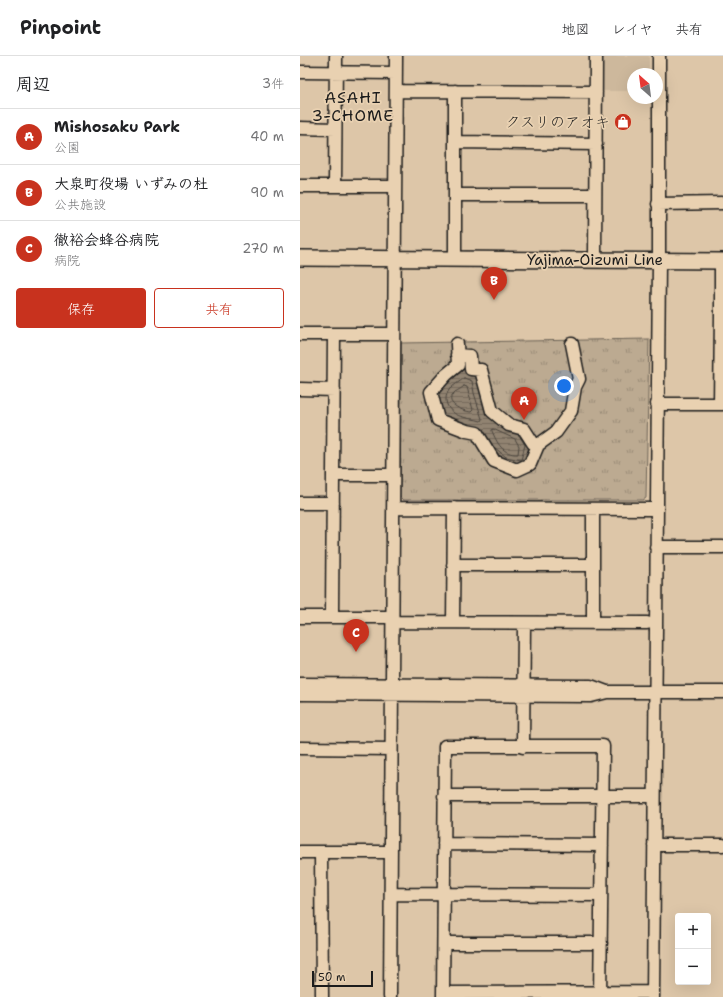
<!DOCTYPE html>
<html lang="ja">
<head>
<meta charset="utf-8">
<style>
  body { margin:0; font-family:"Shantell Sans","Klee One",sans-serif; background:#f2f2f2; color:#202124 }
  .controls { position:absolute; right:12px; bottom:12px; display:grid; overflow:hidden; border-radius:4px; box-shadow:0 4px 16px #0002 }
  .controls button { width:36px; height:36px; display:grid; place-items:center; padding:0; border:0; border-bottom:1px solid #e0e0e0; background:#fff; color:#202124; font:20px sans-serif }
  .compass { position:absolute; left:327px; top:12px; width:36px; height:36px; border-radius:50%; background:#fff; box-shadow:0 4px 16px #0002; rotate:332deg }
  .scale { position:absolute; left:12px; bottom:10px; width:61px; box-sizing:border-box; padding-left:4px; border:2px solid #1c1c1c; border-top:0; font-size:11px; line-height:14px; white-space:nowrap; color:#1c1c1c; -webkit-text-stroke:3px #e9d1b1; paint-order:stroke }
  .you { position:absolute; left:264px; top:330px; width:14px; height:14px; margin:-10px; border:3px solid #fff; border-radius:50%; background:#1a73e8; box-shadow:0 0 0 6px #1a73e833 }
  .badge { display:grid; place-items:center; width:26px; height:26px; border-radius:50%; background:#c8321e; color:#fff; font-size:13px; font-weight:700 }
  .pin { position:absolute; translate:-50% -33px; filter:drop-shadow(0 1px 2px #0008) }
  .pin::after { content:''; position:absolute; top:21px; width:14px; height:12px; background:inherit; clip-path:polygon(0 0,100% 0,50% 100%) }
  .list { margin:0; padding:0; list-style:none }
  h2 { display:flex; justify-content:space-between; align-items:center; height:52px; margin:0; padding:0 16px; font-size:17px }
  h2 small { font-size:13px; font-weight:400; color:#757577 }
  .list li { display:grid; grid-template-columns:26px 1fr auto; gap:12px; align-items:center; box-sizing:border-box; height:56px; padding:0 16px; border-top:1px solid #e0e0e0 }
  .list b { display:block; font-size:15px; white-space:nowrap }
  .list p { margin:0; font-size:13px; white-space:nowrap; color:#757577 }
  .list em { font-size:13px; font-style:normal; color:#757577 }
  .actions { display:flex; gap:8px; padding:12px 16px }
  .actions a { flex:1; padding:9px 0; border:1px solid #c8321e; border-radius:4px; text-align:center; font-size:14px; color:#c8321e }
  .actions .main { background:#c8321e; color:#fff }
  .map { position:relative; flex:none; width:423px; height:941px; overflow:hidden }
  header { display:flex; align-items:center; gap:24px; box-sizing:border-box; height:56px; padding:0 20px; background:#fff; border-bottom:1px solid #e0e0e0 }
  header strong { font-size:19px }
  nav { display:flex; gap:22px; margin-inline-start:auto; font-size:14px }
  main { display:flex }
  aside { flex:1; background:#fff }
  .map>svg:first-child { display:block }
  .built { fill:#cdb89c }
  .park { fill:url(#park-tufts); stroke:#6c6356 }
  .water { fill:url(#water-rules); stroke:#625a4f }
  .lines { fill:none; stroke-linecap:round; stroke-linejoin:round }
  .shore { stroke:#4b453e; stroke-width:1 }
  .minor-casing { stroke:#1c1c1c; stroke-width:15 }
  .major-casing { stroke:#1c1c1c; stroke-width:18 }
  .minor { stroke:#e9d1b1; stroke-width:12 }
  .major { stroke:#e9d1b1; stroke-width:15 }
  .labels { text-anchor:middle; stroke-width:3.5; stroke-linejoin:round; paint-order:stroke }
  .poi-label { font-size:15px; fill:#1c1c1c; stroke:#e9d1b1; text-anchor:end }
  .street-label { font-size:15px; fill:#1c1c1c; stroke:#e9d1b1 }
  .neighbourhood-label { font-size:16px; letter-spacing:1px; fill:#1c1c1c; stroke:#e9d1b1 }
</style>
</head>
<body>
<header>
<strong>Pinpoint</strong>
<nav><a>地図</a><a>レイヤ</a><a>共有</a></nav>
</header>
<main>
<aside>
<h2>周辺<small>3件</small></h2>
<ul class="list">
<li><span class="badge">A</span><div><b>Mishosaku Park</b><p>公園</p></div><em>40 m</em></li>
<li><span class="badge">B</span><div><b>大泉町役場 いずみの杜</b><p>公共施設</p></div><em>90 m</em></li>
<li><span class="badge">C</span><div><b>徹裕会蜂谷病院</b><p>病院</p></div><em>270 m</em></li>
</ul>
<div class="actions"><a class="main">保存</a><a>共有</a></div>
</aside>
<div class="map">
<svg width="423" height="941" viewBox="0 0 423 941">
  <defs>
    <pattern id="park-tufts" width="24" height="20" patternUnits="userSpaceOnUse"><rect width="24" height="20" fill="#bcaa91"/><path d="M3 7l-1-3M5 7V3M7 7l1-3M15 17l-1-3M17 17v-4M19 17l1-3" fill="none" stroke="#988a76"/></pattern>
    <pattern id="water-rules" width="6" height="5" patternUnits="userSpaceOnUse"><rect width="6" height="5" fill="#918371"/><path d="M0 2.5h6" fill="none" stroke="#766a5c"/></pattern>
  </defs>
  <rect width="100%" height="100%" fill="#ddc6a8"/>
  <filter id="ink" filterUnits="userSpaceOnUse"><feTurbulence type="fractalNoise" baseFrequency=".025" numOctaves="2"/><feDisplacementMap in="SourceGraphic" scale="8" xChannelSelector="R" yChannelSelector="G"/><feConvolveMatrix kernelMatrix="1 2 1 2 8 2 1 2 1" color-interpolation-filters="sRGB"/></filter>
  <g filter="url(#ink)">
    <path class="built" d="M300,0H349V18H333V35H300Z"/>
    <path class="park" d="M349,283L346,442L343,444H103L100,441L101,287Z"/>
    <path class="water" d="M160,303H169L180,315L189,356L222,375L229,388L226,406L222,409L204,404L144,362L137,337Z"/>
    <g class="lines">
      <path class="shore" d="M164,322L172,325L174,337L182,363L181,365C175,363 169,363 163,361C150,358 141,346 149,334C153,329 160,326 164,322Z
        M164,330L167,331L173,354L171,356C162,355 142,347 155,336C158,334 161,333 164,330Z
        M193,373L215,383L219,390L218,398C203,399 197,387 192,375Z
        M194,391L206,401L221,404L225,389L219,379"/>
      <defs>
        <path id="minor" d="M0,16L96,17
          M96,35L296,36
          M155,35V203
          M0,72L35,73
          M155,86L296,88
          M0,130H95
          M35,130L36,0
          M155,139H295
          M358,148L423,147
          M295,203L296,0
          M421,205V257H423
          M0,278H94
          M157,288L158,309L146,319L131,336L138,364L167,375L177,377L194,405L217,414L230,408L238,389L256,376L271,355L275,331L279,323L272,288
          M157,299L170,300L171,313L181,314L192,355L209,369L224,373L233,387L238,389
          M0,333L34,334
          M357,348H423
          M420,348L421,257
          M33,419H93
          M0,447H33
          M93,452L356,453
          M293,453V567
          M356,491H423
          M153,509H293
          M32,560L34,278
          M0,561H92
          M98,566L347,567
          M153,566L154,452
          M0,628L291,630L307,636
          M0,638L291,640L307,636H423
          M223,691L224,567
          M0,692L91,693
          M144,740H354
          M144,788L302,789
          M354,789H423
          M0,796H91
          M21,796L22,941
          M91,838L301,839
          M144,887H301
          M143,937L353,936
          M90,941L96,0
          M143,941L145,690H303L300,941
          M353,941L359,204V0"/>
        <path id="major" d="M0,202L423,205"/>
      </defs>
      <use href="#minor" class="minor-casing"/>
      <use href="#major" class="major-casing"/>
      <use href="#minor" class="minor"/>
      <use href="#major" class="major"/>
    </g>
  </g>
  <defs>
    <symbol id="shop-disc" viewBox="-11 -11 22 22"><circle r="9.5" fill="#c8321e" stroke="#e9d1b1"/><path d="M-5-2.5h2.3a2.7 3.5 0 0 1 5.4 0H5L5.5 6h-11ZM-1.5-2.5h3a1.5 2.3 0 0 0-3 0Z" fill="#fff"/></symbol>
  </defs>
  <g fill-rule="evenodd">
    <use href="#shop-disc" x="313" y="56" width="20" height="20"/>
  </g>
  <g class="labels">
    <g class="poi-label">
      <text x="310" y="71">クスリのアオキ</text>
    </g>
    <g class="street-label">
      <text x="295" y="209">Yajima-Oizumi Line</text>
    </g>
    <g class="neighbourhood-label">
      <text x="53" y="47">ASAHI<tspan x="53" dy="18">3-CHOME</tspan></text>
    </g>
  </g>
</svg>
<div class="controls">
<button>+</button>
<button>−</button>
</div>
<svg class="compass" viewBox="-18 -18 36 36"><path d="M0-13l5 13h-10z" fill="#e53935"/><path d="M0 13l5-13h-10z" fill="#757577"/></svg>
<div class="scale">50 m</div>
<div class="you"></div>
<div class="pin badge" style="left:224px;top:364px">A</div>
<div class="pin badge" style="left:194px;top:244px">B</div>
<div class="pin badge" style="left:56px;top:596px">C</div>
</div>
</main>
</body>
</html>
